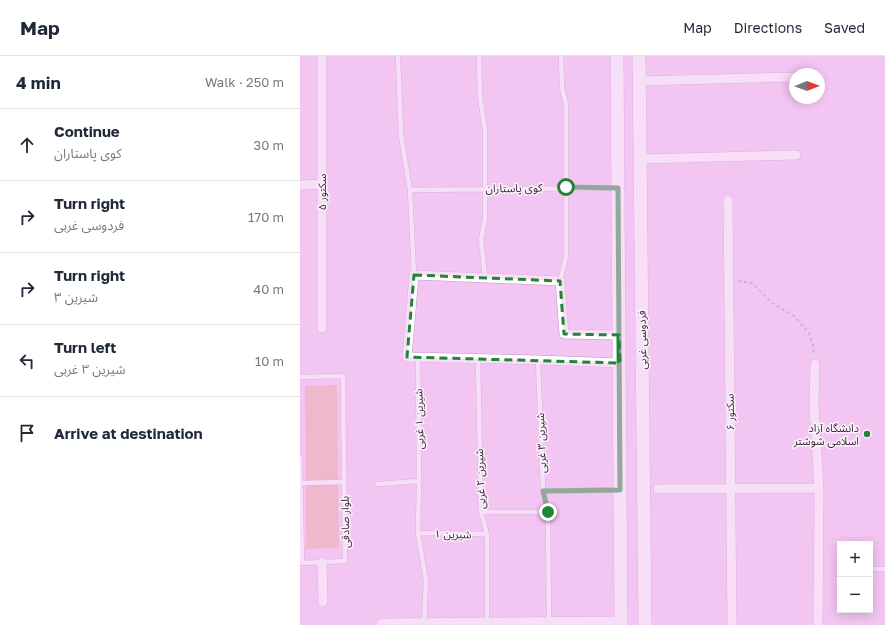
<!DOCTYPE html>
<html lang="en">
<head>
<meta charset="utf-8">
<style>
  body { margin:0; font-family:"Golos Text","Noto Sans Arabic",sans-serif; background:#f2f2f3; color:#1f2937 }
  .controls { position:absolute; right:12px; bottom:12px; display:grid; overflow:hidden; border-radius:0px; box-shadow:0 2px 10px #0003 }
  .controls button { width:36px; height:36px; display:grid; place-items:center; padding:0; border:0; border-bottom:1px solid #e0e1e3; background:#fff; color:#1f2937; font:20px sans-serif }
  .compass { position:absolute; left:489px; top:12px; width:36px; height:36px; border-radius:50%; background:#fff; box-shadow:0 2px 10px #0003; rotate:89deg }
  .stop { position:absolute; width:12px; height:12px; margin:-9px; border:3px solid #218437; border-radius:50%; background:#fff }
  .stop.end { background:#218437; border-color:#fff; box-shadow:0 1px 4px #0008 }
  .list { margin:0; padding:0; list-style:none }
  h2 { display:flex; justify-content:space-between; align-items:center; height:52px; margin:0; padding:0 16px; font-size:17px }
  h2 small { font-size:13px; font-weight:400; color:#747a83 }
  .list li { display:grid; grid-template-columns:26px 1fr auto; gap:12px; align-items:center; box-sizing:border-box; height:72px; padding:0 16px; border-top:1px solid #e0e1e3 }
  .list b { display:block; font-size:15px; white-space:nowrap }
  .list p { margin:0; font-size:13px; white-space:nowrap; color:#747a83 }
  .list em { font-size:13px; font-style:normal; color:#747a83 }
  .icon { flex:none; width:22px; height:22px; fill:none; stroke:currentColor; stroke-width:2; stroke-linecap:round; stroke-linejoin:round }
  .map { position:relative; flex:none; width:585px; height:569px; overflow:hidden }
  header { display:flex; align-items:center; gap:24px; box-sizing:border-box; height:56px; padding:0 20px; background:#fff; border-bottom:1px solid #e0e1e3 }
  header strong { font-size:19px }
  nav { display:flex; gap:22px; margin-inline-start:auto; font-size:14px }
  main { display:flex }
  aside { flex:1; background:#fff }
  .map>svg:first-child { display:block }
  .park { fill:#eea89f }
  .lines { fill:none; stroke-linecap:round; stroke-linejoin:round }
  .lane-casing { stroke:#c296c1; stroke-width:5.5 }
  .street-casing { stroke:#c296c1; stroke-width:10 }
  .secondary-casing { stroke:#c296c1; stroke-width:14 }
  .path { stroke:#ba95ba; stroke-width:2; stroke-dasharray:3 3; stroke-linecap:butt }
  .lane { stroke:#fff; stroke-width:4.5 }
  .street { stroke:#fff; stroke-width:9 }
  .secondary { stroke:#fff; stroke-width:13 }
  .route { stroke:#218437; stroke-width:5 }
  .marked { fill:none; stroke:#218437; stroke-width:3; stroke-dasharray:8 5; stroke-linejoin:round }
  .poi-dot { fill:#218437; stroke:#fdf4fd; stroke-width:1.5 }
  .labels { text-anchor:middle; stroke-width:3; stroke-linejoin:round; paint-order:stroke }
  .street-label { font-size:11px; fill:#3b2a3b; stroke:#fdf4fd }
  .poi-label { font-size:11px; fill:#3b2a3b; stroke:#fdf4fd; text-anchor:end }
</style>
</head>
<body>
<header>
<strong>Map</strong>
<nav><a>Map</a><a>Directions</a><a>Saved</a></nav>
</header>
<main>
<aside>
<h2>4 min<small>Walk · 250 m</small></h2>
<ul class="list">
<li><svg class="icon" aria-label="ahead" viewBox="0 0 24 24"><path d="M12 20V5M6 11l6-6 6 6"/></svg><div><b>Continue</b><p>کوی پاستاران</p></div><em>30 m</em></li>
<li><svg class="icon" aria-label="right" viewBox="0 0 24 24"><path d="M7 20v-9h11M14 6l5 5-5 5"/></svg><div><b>Turn right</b><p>فردوسی غربی</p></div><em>170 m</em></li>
<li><svg class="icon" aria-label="right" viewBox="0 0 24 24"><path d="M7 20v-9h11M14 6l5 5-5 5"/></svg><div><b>Turn right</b><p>شیرین ۳</p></div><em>40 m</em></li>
<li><svg class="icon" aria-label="left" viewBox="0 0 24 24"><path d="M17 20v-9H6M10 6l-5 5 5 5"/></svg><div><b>Turn left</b><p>شیرین ۳ غربی</p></div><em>10 m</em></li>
<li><svg class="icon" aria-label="arrive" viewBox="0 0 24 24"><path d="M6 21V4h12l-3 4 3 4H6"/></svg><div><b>Arrive at destination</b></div></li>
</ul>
</aside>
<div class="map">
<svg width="585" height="569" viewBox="0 0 585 569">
  <rect width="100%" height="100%" fill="#f3c5f2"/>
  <path class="park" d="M37,329L39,492L6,493L5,330Z"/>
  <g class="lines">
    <defs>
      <path id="lane" d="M98,0L101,80L110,134L114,219
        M179,0L180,41L185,74V163L181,183L185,222
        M110,134L317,132
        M260,225L266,201V48L262,32L261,0
        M118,301L119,425
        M178,303L181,456L187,478V566
        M238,304L243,435L248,456L249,566
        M0,321L43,320L45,505L2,507L0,401
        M0,427L44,426
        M77,428L119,425L118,477L126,525L124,567
        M243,435L319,434
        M181,456H248
        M118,477L187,478
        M570,513H585"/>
      <path id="street" d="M22,0V272
        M339,25L493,21
        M340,103L496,99
        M0,129L22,128
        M428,144L432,569
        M319,279L264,278L260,225L114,219L107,301L238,304L320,307
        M515,308L514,351L519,432L518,569
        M358,433L519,432
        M22,506L23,546
        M81,569L82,567L321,565"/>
      <path id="secondary" d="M317,0L321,569
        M339,0L345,569"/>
    </defs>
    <use href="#lane" class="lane-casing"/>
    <use href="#street" class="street-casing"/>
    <use href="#secondary" class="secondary-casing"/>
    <path class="path" d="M438,225L452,227L472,247L494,260L509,277L513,289L514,299"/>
    <use href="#lane" class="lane"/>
    <use href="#street" class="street"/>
    <use href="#secondary" class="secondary"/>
  </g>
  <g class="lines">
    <path class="route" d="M248,456L243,435L320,434L318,132L266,131"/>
  </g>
  <path d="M0 0H585V569H0ZM114,219L260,225L264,278L319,279L320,307L107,301Z" fill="#f3c5f2" fill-opacity=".55" fill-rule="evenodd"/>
  <path class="marked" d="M114,219L260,225L264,278L319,279L320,307L107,301Z"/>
  <circle class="poi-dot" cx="567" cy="378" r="4"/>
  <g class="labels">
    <g class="street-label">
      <text transform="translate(214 132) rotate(-1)" y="4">کوی پاستاران</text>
      <text transform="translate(22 136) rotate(-90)" y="4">سکتور ۵</text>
      <text transform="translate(342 284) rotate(-91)" y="4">فردوسی غربی</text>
      <text transform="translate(430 356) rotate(-91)" y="4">سکتور ۶</text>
      <text transform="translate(119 363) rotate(-91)" y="4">شیرین ۱ غربی</text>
      <text transform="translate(241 387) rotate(-92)" y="4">شیرین ۳ غربی</text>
      <text transform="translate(180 423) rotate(-92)" y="4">شیرین ۲ غربی</text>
      <text transform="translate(45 466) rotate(-91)" y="4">بلوار صادقی</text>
      <text transform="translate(153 478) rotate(1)" y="4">شیرین ۱</text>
    </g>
    <g class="poi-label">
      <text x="559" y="376">دانشگاه آزاد<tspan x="559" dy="13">اسلامی شوشتر</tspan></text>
    </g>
  </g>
</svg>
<div class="controls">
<button>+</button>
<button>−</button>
</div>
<svg class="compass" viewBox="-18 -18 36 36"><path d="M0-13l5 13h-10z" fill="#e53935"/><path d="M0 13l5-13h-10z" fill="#747a83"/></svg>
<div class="stop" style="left:266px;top:131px"></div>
<div class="stop end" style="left:248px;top:456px"></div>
</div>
</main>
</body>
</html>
